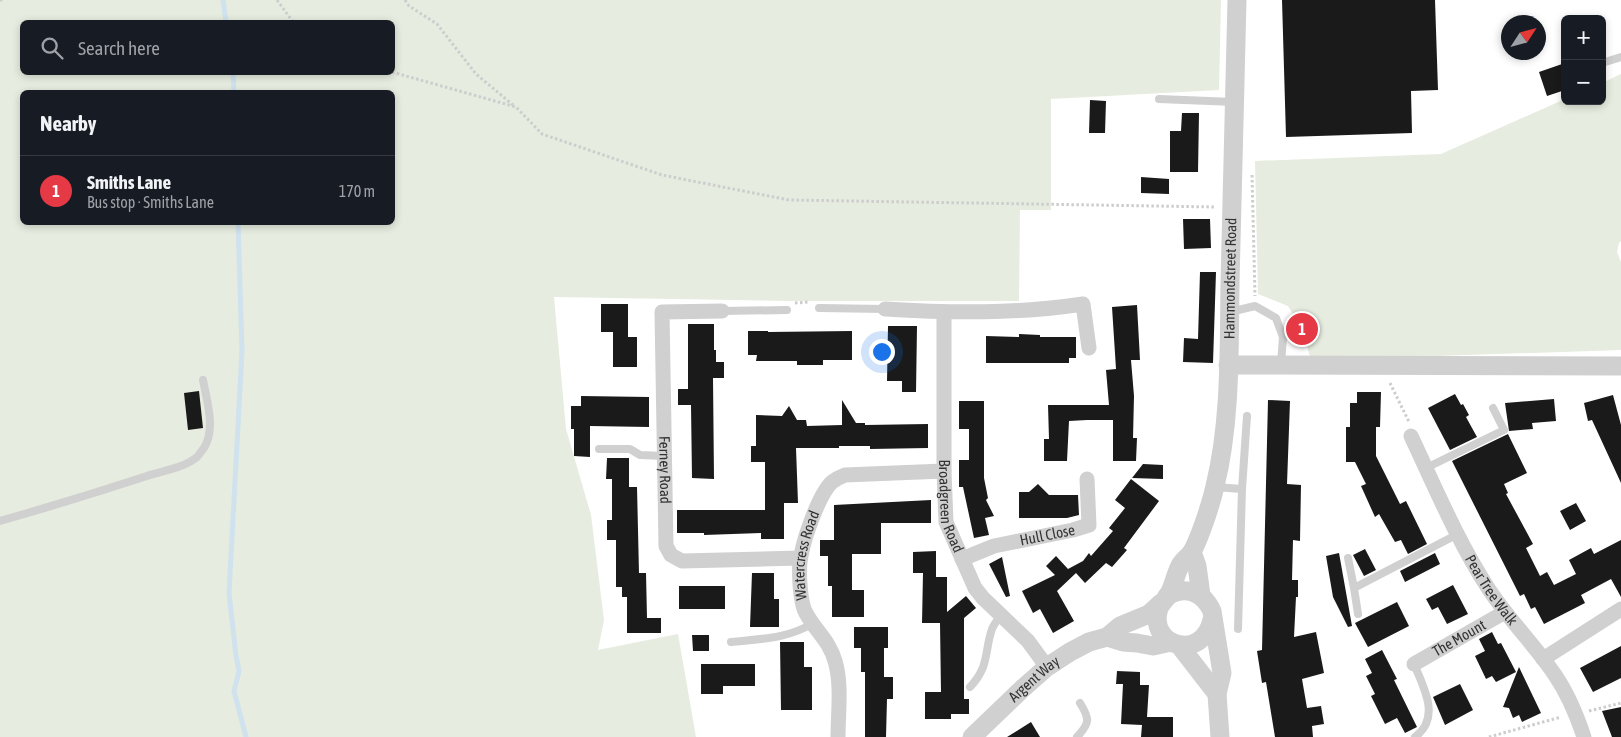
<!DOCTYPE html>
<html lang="en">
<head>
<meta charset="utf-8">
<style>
  body { margin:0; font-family:"Asap Condensed",sans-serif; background:#20242c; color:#f1f3f6 }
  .controls { position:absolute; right:15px; top:15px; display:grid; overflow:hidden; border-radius:8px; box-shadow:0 2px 8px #0003 }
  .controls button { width:45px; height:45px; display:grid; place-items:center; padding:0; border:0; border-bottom:1px solid #363941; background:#171b24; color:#f1f3f6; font:25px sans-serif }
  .compass { position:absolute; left:1501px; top:15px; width:45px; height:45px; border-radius:50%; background:#171b24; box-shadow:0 2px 8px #0003; rotate:54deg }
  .you { position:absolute; left:881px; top:351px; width:18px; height:18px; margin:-12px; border:4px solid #fff; border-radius:50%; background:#1a73e8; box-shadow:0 0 0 8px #1a73e833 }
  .badge { display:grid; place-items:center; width:32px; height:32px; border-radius:50%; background:#e63946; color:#fff; font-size:16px; font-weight:700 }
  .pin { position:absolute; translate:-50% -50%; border:2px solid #fff; box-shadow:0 1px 5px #0006 }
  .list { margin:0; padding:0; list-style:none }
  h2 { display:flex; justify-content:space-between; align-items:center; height:65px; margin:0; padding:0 20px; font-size:21px }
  h2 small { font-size:16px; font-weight:400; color:#9ea1a6 }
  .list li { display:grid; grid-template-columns:32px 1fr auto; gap:15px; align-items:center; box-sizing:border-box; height:70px; padding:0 20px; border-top:1px solid #363941 }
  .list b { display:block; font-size:19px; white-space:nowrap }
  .list p { margin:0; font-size:16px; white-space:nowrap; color:#9ea1a6 }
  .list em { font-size:16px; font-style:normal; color:#9ea1a6 }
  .icon { flex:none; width:28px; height:28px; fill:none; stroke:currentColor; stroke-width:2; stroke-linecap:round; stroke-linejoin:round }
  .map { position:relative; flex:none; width:1621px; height:737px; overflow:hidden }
  .search { position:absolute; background:#171b24; box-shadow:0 2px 8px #0003; left:20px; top:20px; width:375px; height:55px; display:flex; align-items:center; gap:12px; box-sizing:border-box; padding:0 18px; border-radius:8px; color:#9ea1a6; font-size:19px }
  .panel { position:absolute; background:#171b24; box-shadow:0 2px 8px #0003; left:20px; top:90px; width:375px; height:135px; border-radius:8px }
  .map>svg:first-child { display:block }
  .green { fill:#e6ecdf; fill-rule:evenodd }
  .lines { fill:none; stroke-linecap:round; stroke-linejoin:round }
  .stream { stroke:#cfe2ee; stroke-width:5 }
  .building { fill:#1a1a1a }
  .path { stroke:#cdcdcd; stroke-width:3; stroke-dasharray:2.5 2.5; stroke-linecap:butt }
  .service { stroke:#d0d0d0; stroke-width:8 }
  .minor { stroke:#d0d0d0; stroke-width:15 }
  .tertiary { stroke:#d0d0d0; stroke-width:19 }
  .labels { text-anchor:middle; stroke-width:5; stroke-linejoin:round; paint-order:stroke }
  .street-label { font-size:15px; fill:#333; stroke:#fff }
</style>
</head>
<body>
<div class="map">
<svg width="1621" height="737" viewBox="0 0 1621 737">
  <rect width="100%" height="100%" fill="#fff"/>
  <path class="green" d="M0,0H1221L1219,90L1051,99V210H1020L1019,301H791L554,297L566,429L591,515L604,620L598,650L678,634L696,737H0ZM22,22H392V72H22ZM22,92H392V222H22Z
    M1621,74V241L1619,243L1617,252L1621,262V350L1311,360L1302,329L1288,306L1258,294L1255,161L1441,154L1565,99V101H1602V83Z"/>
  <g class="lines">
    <path class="stream" d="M223,0L226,22
      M233,72L234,92
      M238,222L242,351L229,593L236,656L239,671L234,691L246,737"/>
  </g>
  <path class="building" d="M1282,0H1435L1438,90L1411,91L1412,133L1286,137Z
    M1565,63V90L1547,96L1539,72Z
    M1090,100L1106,101L1105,133H1089Z
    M1182,113H1199L1198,172H1170V131H1181Z
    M1141,177L1169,179V194L1141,193Z
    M1183,219H1210L1211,248L1184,249Z
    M1200,272H1216L1213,363L1183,362L1184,338L1198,339Z
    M601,304H628V337H637V367H613V332H601Z
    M1137,305L1140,360H1131L1134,396L1133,438H1137L1136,461H1113V420H1087L1069,421L1067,461H1044V439H1049L1048,405H1109L1106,370L1116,369L1112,307Z
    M688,324H714V350H716V362H724V378H713L714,479L692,478L691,405H678V389H688Z
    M888,326H917L916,392H902V381H887Z
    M748,331H768V332L852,331V360H823V365H797V361H756L757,355H748Z
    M1019,334L1040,335V337H1076V358H1069V363H986V336L1019,337Z
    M199,391L203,428L188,430L184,393Z
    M1357,392H1381L1380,427H1376V456L1400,504L1406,501L1427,544L1408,554L1401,540L1395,542L1379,514L1375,517L1361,486L1366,484L1355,462H1346V427H1350V403H1357Z
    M1455,394L1461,405L1463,404L1469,415L1466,417L1477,437L1450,450L1428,408Z
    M1613,395L1621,425V483L1592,420L1588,421L1584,403Z
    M581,396L649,397V427L590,426V457L574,456V429H571V406H581Z
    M1554,399L1556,421L1532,423L1533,429L1509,431L1505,403Z
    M842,400L856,423H865V425L928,424V448L870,449V446H839V448H796L798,503H784V539H761V533L704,535V533H677V510H765V462H751V446H756V415L782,416L789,406L797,420H806L807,426L842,425Z
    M1268,400L1290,401L1287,484L1301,485L1300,541L1293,540L1292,580H1298V597H1296L1294,637L1316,632L1324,673L1302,679L1307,708L1321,706L1324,724L1312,726L1313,737H1275L1266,682L1262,683L1257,651L1262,650Z
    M959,401H984V478L988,498L986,500L994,516L985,518L989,535L974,538L963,487H959V460H969V429H959Z
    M1508,434L1527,473L1504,484L1508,493L1506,494L1533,544L1526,548L1540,576L1547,572L1554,585L1576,574L1569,560L1591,548L1594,554L1621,540V597L1611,579L1581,595L1585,603L1544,624L1535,607L1531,609L1524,594L1520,596L1452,461Z
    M607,458H629V487H637L639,573H646L647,618H661V633H627V597H622V587H616V540H607V520H612V479H606Z
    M1143,464L1163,465V479L1132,478Z
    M1131,479L1159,501L1124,548L1127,550L1112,567L1106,563L1085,583L1076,573L1057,591L1074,621L1053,633L1040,609L1033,613L1022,591L1055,575L1046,566L1056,556L1068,569L1083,561L1089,553L1091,556L1113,531L1109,528L1125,508L1115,500Z
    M1038,484L1049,495H1078L1079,515L1067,518H1019V492H1029Z
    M931,500V523H881V554H852V590H864V617H832V586H828V556H820V540H834V505Z
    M1576,503L1586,521L1570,530L1560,511Z
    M1365,549L1376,570L1364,576L1353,555Z
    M936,551V577H947V612L966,596L976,608L964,618V699H969V714H951V719H925V692H941L940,623H922L923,573H913V552Z
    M1339,553L1352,626L1348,627L1333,597L1326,556Z
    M1435,553L1440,564L1405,582L1400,571Z
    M1002,557L1010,596L1006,597L989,564Z
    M752,573H774V599H779V627H750Z
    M1453,585L1468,614L1447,624L1438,607L1432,610L1426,599Z
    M679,586H725V609H679Z
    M1397,602L1409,626L1368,647L1355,623Z
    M854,627H888V648H884V677H893V699H887L886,737H865V672H861V648H854Z
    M1492,632L1498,644L1501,643L1516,672L1496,682L1492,676L1486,679L1475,656L1485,651L1479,639Z
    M692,635H709V651H693Z
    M780,642H804V667H812V710H781Z
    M1621,646V678L1593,692L1580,668Z
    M1382,650L1397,679L1394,680L1417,727L1405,733L1397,718L1385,724L1371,696L1375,694L1366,676L1372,673L1365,659Z
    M701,664H755V686H723V694H701Z
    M1519,667L1541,713L1522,722L1519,715L1513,718L1509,708L1503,707Z
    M1117,671L1140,672V685H1149L1147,717H1173V737H1141L1142,725L1121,724L1123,684H1116Z
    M1460,684L1473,710L1445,725L1433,697Z
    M1621,707V737H1612L1602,711Z
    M1031,722L1040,737H1007Z"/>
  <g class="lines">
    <path class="path" d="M0,0H5
      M277,0L293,22
      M405,0L409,6L437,24L476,74L513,105
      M392,72L516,107L542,134L662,175L789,200L1216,207
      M1252,175L1255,296
      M795,303L809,302
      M1390,383L1409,422
      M1589,711L1621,703
      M1489,737L1561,717"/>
    <path class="service" d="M1602,63L1621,57
      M1159,99L1234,102
      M819,308L885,309
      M722,311L787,310
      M1230,312L1255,306L1276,318L1283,337L1281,364
      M599,449H630L640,455L664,456
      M1426,468L1504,430L1493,408
      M1215,487L1242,489
      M0,521C49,507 98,492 147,476C162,471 184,468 197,457C199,455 202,450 204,448C216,428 207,402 203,380
      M1348,558L1354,588
      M1358,614L1354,588L1458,534
      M1238,629L1242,489L1247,416
      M731,642C759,639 788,639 813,623
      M1414,664C1424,688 1441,718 1415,737
      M970,687C990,666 984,652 992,629C994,624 998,619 1001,615
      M1077,737C1090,723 1090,719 1080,703"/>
    <g class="minor">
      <path d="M885,309C952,313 1017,314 1083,304L1089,348"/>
      <path id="s1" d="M722,311L662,312L666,546L671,555L682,561L800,558"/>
      <path id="s2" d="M944,313V471L946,522L975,588L983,598L1028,641L1047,667"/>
      <path id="s3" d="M1411,436C1435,487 1457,540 1488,588C1508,619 1535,645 1555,675C1568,694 1577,716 1584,737"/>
      <path id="s4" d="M962,559L994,546L1073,530L1089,525L1087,479"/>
      <path d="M1543,659L1621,609"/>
      <path id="s5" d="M1414,664L1505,612"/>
      <path id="s6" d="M838,737C838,713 842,684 835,661C829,639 812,628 804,609C800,596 798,569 801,556C804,538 819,494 832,482C836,479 840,477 845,475L944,471"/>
    </g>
    <g class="tertiary">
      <path d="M1228,365L1621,366"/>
      <path d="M1192,552L1197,566L1201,595"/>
      <path d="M1167,596C1186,585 1203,592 1212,611L1222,673L1217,694L1220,737"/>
      <path id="s7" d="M1212,620C1202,662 1150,646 1158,612C1159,605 1164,601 1168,596C1174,586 1175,574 1181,564C1184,559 1190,556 1193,550C1201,534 1211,504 1215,486C1231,421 1229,349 1230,283C1232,189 1235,94 1237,0"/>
      <path d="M1107,637L1123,642L1137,643L1153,646L1171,642"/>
      <path d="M1179,645L1217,694"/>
      <path id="s8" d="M972,737L1021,690L1047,667L1070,652L1089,642L1107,637L1120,626L1149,614L1161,603"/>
    </g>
  </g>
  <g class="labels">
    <g class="street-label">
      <text dy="5" stroke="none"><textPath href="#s7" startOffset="438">Hammondstreet Road</textPath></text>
      <text dy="5" stroke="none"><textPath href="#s1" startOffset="218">Ferney Road</textPath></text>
      <text dy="5" stroke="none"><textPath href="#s2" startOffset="194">Broadgreen Road</textPath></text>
      <text dy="5" stroke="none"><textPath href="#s4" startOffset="89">Hull Close</textPath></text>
      <text dy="5" stroke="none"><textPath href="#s6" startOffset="192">Watercress Road</textPath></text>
      <text dy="5" stroke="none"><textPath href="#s3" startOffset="174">Pear Tree Walk</textPath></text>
      <text dy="5" stroke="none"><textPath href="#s5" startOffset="52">The Mount</textPath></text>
      <text dy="5" stroke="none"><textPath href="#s8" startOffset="85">Argent Way</textPath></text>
    </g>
  </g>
</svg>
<div class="controls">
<button>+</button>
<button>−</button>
</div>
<svg class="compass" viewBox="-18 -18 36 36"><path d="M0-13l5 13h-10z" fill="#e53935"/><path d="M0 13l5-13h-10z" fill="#9ea1a6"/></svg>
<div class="you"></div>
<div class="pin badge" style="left:1302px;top:329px">1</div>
<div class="search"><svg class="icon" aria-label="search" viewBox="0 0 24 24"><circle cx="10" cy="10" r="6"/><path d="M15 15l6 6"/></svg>Search here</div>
<section class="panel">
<h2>Nearby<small></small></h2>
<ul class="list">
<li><span class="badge">1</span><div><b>Smiths Lane</b><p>Bus stop · Smiths Lane</p></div><em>170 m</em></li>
</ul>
</section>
</div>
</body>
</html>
